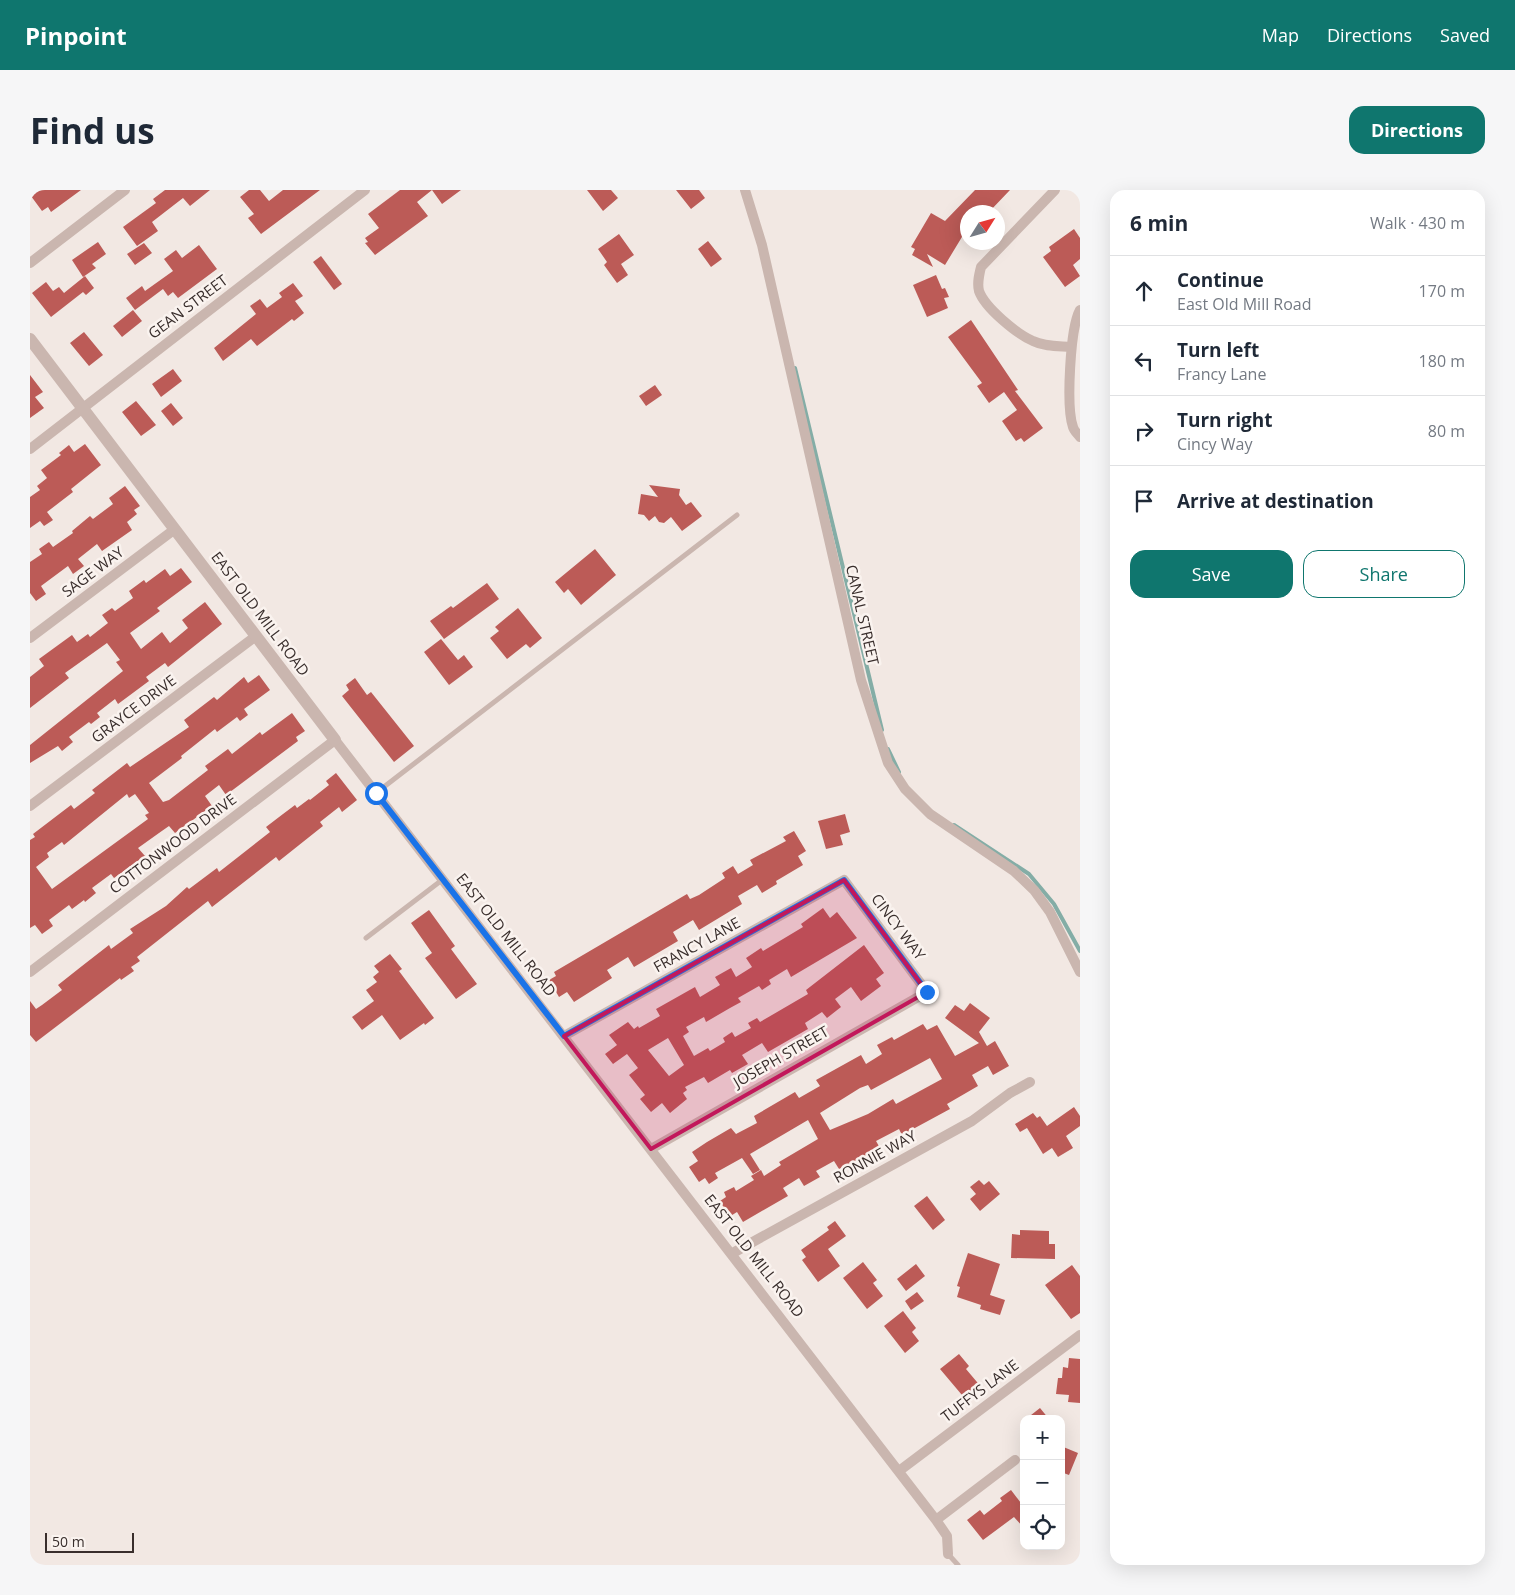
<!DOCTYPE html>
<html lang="en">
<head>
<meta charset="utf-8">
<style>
  body { margin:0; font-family:"Open Sans",sans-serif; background:#f6f6f7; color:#1f2937 }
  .controls { position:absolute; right:15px; bottom:15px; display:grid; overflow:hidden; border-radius:10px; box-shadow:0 5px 20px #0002 }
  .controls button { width:45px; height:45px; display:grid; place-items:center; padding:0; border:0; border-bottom:1px solid #e0e1e3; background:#fff; color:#1f2937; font:25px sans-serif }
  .compass { position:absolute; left:930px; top:15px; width:45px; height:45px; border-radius:50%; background:#fff; box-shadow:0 5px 20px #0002; rotate:53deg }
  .scale { position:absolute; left:15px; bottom:12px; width:89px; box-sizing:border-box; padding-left:5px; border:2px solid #392e2c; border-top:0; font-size:14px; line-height:18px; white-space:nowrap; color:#392e2c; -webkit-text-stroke:4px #faf3ef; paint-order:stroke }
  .stop { position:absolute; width:15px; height:15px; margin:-11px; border:4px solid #1a73e8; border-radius:50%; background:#fff }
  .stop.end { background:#1a73e8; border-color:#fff; box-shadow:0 1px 5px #0008 }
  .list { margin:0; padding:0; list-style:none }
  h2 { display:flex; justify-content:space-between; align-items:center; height:65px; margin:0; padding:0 20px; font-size:21px }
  h2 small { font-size:16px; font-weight:400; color:#747a83 }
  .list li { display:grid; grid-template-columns:32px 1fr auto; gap:15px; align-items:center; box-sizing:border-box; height:70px; padding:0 20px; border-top:1px solid #e0e1e3 }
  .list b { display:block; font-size:19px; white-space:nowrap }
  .list p { margin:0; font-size:16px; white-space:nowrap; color:#747a83 }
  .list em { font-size:16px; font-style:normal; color:#747a83 }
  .actions { display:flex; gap:10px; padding:15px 20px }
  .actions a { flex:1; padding:11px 0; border:1px solid #0f766e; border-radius:15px; text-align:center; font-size:18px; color:#0f766e }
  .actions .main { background:#0f766e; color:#fff }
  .icon { flex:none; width:28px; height:28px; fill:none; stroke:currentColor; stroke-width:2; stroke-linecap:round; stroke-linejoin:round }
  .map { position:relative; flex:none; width:1050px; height:1375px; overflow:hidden; border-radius:15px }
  header { display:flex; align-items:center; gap:30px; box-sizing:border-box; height:70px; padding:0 25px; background:#0f766e; color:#fff }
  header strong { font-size:24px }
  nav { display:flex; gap:28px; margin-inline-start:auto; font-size:18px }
  .intro { display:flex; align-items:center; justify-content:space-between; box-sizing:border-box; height:120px; padding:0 30px }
  h1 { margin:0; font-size:35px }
  .button { padding:12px 22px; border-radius:15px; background:#0f766e; color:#fff; font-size:18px; font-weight:700 }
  main { display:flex; gap:30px; padding:0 30px }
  aside { flex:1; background:#fff; border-radius:15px; box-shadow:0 5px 20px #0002 }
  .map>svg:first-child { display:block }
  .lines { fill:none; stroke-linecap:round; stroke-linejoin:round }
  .stream { stroke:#84ada6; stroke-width:4 }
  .building { fill:#bc5b57; fill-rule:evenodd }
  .service { stroke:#cab6af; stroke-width:5 }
  .minor { stroke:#cab6af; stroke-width:10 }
  .tertiary { stroke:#cab6af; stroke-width:12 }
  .route { stroke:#1a73e8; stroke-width:6 }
  .marked { fill:#c2185b; fill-opacity:0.2; stroke:#c2185b; stroke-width:4; stroke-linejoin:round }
  .labels { text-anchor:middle; stroke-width:5; stroke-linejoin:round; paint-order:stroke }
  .street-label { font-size:15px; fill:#392e2c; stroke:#faf3ef }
</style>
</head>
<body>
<header>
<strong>Pinpoint</strong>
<nav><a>Map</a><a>Directions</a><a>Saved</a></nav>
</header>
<div class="intro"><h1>Find us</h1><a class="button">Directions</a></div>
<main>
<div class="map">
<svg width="1050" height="1375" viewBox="0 0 1050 1375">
  <rect width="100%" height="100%" fill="#f2e8e3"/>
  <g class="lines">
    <path class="stream" d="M765,178L852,540
      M858,559L869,582
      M924,635L999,684L1024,714L1050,761"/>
  </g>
  <path class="building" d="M8,0H51L21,22L18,17L12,21L1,6Z
    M135,0H180L160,16L153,8L122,32L128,41L107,56L93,37L126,13L123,9Z
    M219,0H230L239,11L253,0H290L231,44L218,28L224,24L210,7Z
    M370,0H431L412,14L402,0L387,12L398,26L345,65L335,53L338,52L335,48L349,38L338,24Z
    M557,0H581L588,8L573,21Z
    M646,0H669L675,8L661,19Z
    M945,0H980L959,22H938V37L915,75L897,64L903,77L882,65L885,59L881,57L901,23L915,31Z
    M1044,39L1050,48V69L1043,75L1050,86L1035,97L1013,67L1021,61L1019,57Z
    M589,44L604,65L591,74L598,85L587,93L574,75L577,72L568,59Z
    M678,51L692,69L681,77L668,59Z
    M68,52L76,64L62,74L66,78L53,87L42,70Z
    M114,53L122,63L105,75L97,64Z
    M169,55L187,79L148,108L143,102L138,106L133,99L105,120L96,108L112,96L115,101L143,81L134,69L146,60L152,68Z
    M291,66L312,94L304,100L283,72Z
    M906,85L912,99L915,98L919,107L914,108L918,118L897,127L883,95Z
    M55,86L64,98L56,105L53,102L21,127L2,103L16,92L23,101L29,97L34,103Z
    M263,93L273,106L265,111L274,123L264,131L262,129L227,156L221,149L193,171L184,158L226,124L220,116L230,109L237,118L252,107L249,103Z
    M103,120L112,131L92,147L83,136Z
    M941,130L988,200L985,201L1013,238L994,252L991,248L986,251L972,231L987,220L974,202L959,213L947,196L952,193L918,147Z
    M54,142L73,165L59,176L40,153Z
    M143,179L152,191L131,207L122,194Z
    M0,185L13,202L5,207L14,218L0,228Z
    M625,195L632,205L616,216L609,206Z
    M106,211L126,235L111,246L92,222Z
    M141,213L153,228L143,236L131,221Z
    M55,254L71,275L41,299L43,302L17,322L23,330L14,336L10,331L0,338V307L10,300L7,296L17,288L11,280L31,265L29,263L39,255L44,262Z
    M619,295L650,299L649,305L656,315L661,312L672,326L652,341L641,327L634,333L629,332L625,326L619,331L614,325L608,324L611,304L628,307Z
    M95,296L110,316L104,320L107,324L97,332L102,340L72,361L67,354L48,369L54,376L43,384L38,376L11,396L16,404L6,411L0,403V372L12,364L9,359L19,352L23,357L43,343L42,341L60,326L63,329L83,314L79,308Z
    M565,359L586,385L551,415L538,399L534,403L525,392Z
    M151,378L162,392L127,418L130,421L100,443L111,459L132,442L140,453L158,438L152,430L175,412L192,434L138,477L135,473L116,487L119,491L88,514L85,509L67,523L70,527L61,534L59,532L39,547L43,552L32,561L28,556L0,573V555L93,481L86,472L90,470L77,453L35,483L39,488L0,518V487L14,476L9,469L42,445L47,452L58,444L60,447L78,433L72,425L82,418L85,421L103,408L99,401L114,390L116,393L135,379L140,386Z
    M457,393L469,409L414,449L400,431L421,416L423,418Z
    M488,418L512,448L500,458L496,454L477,469L460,448L469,441L465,437Z
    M411,449L428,470L434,465L443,477L419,495L394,462Z
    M229,485L240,500L214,519L218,525L210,531L207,527L187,542L185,539L151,566L152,568L119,593L133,612L139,610L178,580L175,576L198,559L202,564L230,542L232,545L262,523L275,541L266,547L268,551L196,605L189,595L175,606L182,616L145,643L139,636L129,643L108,658L115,666L84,688L81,684L62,698L66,703L55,712L54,710L42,719L39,715L19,730L23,736L12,744L5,735L0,738V650L5,647L3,644L41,615L44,619L65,603L62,600L97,573L100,577L159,537L154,530L184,507L187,510L214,487L218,493ZM97,604L99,608L105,604L119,623L115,625L118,629L22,699L6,677L19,667L17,663L32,652L34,655Z
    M325,488L337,505L341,502L384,556L364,572L312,506L319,500L316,495Z
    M306,583L327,610L312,622L309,617L290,632L293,636L249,671L246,667L182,717L178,711L107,767L110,771L101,777L104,781L91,790L90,788L6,852L0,845V811L6,819L12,815L32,800L28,795L52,776L79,755L81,759L103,743L100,739L136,716L157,697L159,699L187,678L189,682L240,642L236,637L253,624L265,615L267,618L279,609L280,610L299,595L296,591Z
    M815,624L820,642L810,645L813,655L796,659L788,631Z
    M764,641L776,661L768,666L773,675L746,691L747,694L732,703L727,695L708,706L712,714L669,740L663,730L643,742L648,751L604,777L598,767L577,780L582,788L544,812L537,802L529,807L519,790L526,786L524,782L657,704L660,709L669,705L695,688L692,683L703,676L708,684L723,675L720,670L756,651L753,647Z
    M793,718L800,728L807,722L827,748L761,787L757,779L739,790L741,794L732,800L729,796L708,808L711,812L700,818L676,832L674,827L656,837L659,842L653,846L664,866L678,858L680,861L695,852L693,848L702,842L705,847L721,838L718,833L727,828L730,832L778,804L776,800L834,755L854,783L846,789L851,796L831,811L821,797L805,809L811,817L797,828L792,822L775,833L778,839L738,862L732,853L712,865L718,874L702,883L700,880L678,893L674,887L655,897L657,900L653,903L657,909L640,923L632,913L621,922L610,909L615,905L599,885L608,878L597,864L583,874L575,864L587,855L579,845L598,832L604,839L608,836L609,838L630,826L626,819L665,797L670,807L690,795L685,787L701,778L706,787L722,777L716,768L731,758L733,761L773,737L771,734ZM638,848L654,875L639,886L618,860Z
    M399,720L425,756L421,759L447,794L426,809L395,768L402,763L381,733Z
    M360,764L372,779L369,781L404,828L395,835L394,833L370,850L352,825L332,840L322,827L344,811L336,800L347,792L343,787L349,782L344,776Z
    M940,813L960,828L949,842L957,856L965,851L979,876L963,885L958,876L942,885L948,896L917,914L920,919L872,945L869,939L846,951L850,958L809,979L804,971L786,981L790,987L774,996L769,988L753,998L758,1006L713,1032L707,1022L699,1027L690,1011L696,1007L694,1002L704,997L706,1001L724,990L721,986L731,980L734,986L751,975L749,972L788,949L778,930L720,964L730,980L723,984L712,968L685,983L688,988L679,994L675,988L669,992L659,977L668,971L662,962L677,952L701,938L706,944L727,933L724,926L765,902L769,908L790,896L786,890L831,865L836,874L852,864L847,855L862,847L864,850L893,834L897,840L907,835L925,866L949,853L915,828L925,815L934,821ZM900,868L912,889L866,914L863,909L838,924L800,940L790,923L830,898L838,895L841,900Z
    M1044,917L1050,926V936L1036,946L1043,958L1028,967L1022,958L1013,964L997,938L990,942L985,934L1003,923L1007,928L1010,926L1017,936Z
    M949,990L954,995L959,991L970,1004L950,1021L940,1009L946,1004L940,997Z
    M897,1006L915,1030L903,1040L884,1016Z
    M805,1031L816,1046L798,1059L810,1076L788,1092L772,1070L776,1067L771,1060L799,1040L797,1037Z
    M990,1040L1019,1041V1054H1025V1069L981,1068L982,1044L990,1045Z
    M938,1063L970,1074L960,1105L975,1110L970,1125L950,1119L951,1115L927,1107L930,1097L927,1096Z
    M833,1072L847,1090L843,1093L853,1106L837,1119L813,1088Z
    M886,1074L895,1086L876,1101L867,1089Z
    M1042,1075L1050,1086V1123L1041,1129L1015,1095Z
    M887,1102L894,1111L881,1120L875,1111Z
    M873,1121L886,1138L882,1142L889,1151L875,1163L854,1136Z
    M929,1164L939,1176L936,1179L952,1198L937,1211L910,1179Z
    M1039,1168L1050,1169V1213L1038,1212L1039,1205L1026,1204L1028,1188H1032L1033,1177L1038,1178Z
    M1010,1218L1019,1229H996Z
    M1031,1256L1048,1263L1039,1285L1031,1282Z
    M981,1300L994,1317V1338L984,1327L953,1350L937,1330L950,1320L954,1325L972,1311L970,1308Z"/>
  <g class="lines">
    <path class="service" d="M346,603L707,325
      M336,748L412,690
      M918,1364L928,1375"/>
    <path class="minor" d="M715,0L732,55L831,490L858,573L875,599L900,624L984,681L1004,700L1020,722L1050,782
      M1025,0L951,77C949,85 947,93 949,101C955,118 987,144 1003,151C1015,157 1029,156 1041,157
      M0,73L95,0
      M1050,120C1040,138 1036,217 1043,237C1044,241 1048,244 1050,247
      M0,259L335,0
      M0,448L145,339
      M0,616L226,446
      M0,782L305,550L906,1330L917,1346L918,1364
      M534,846L814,690L897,802L621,959
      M701,1064L942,931L980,903L1000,892
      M869,1281L1050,1145
      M906,1330L985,1270"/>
    <path class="tertiary" d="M0,149L305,550"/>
  </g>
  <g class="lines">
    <path class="route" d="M346,603L534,846L814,690L897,802"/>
  </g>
  <path class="marked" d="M814,690L897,802L621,959L534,846Z"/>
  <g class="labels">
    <g class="street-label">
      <text transform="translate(158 117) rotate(-37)" y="5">GEAN STREET</text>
      <text transform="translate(63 382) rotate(-37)" y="5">SAGE WAY</text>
      <text transform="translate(230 424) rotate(53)" y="5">EAST OLD MILL ROAD</text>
      <text transform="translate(832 425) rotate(77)" y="5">CANAL STREET</text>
      <text transform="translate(104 519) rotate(-37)" y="5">GRAYCE DRIVE</text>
      <text transform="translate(143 654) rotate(-37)" y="5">COTTONWOOD DRIVE</text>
      <text transform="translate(868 737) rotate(53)" y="5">CINCY WAY</text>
      <text transform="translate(476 745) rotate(52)" y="5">EAST OLD MILL ROAD</text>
      <text transform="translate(667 755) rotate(-29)" y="5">FRANCY LANE</text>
      <text transform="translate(751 867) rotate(-30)" y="5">JOSEPH STREET</text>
      <text transform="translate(845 967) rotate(-29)" y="5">RONNIE WAY</text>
      <text transform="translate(724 1066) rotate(52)" y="5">EAST OLD MILL ROAD</text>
      <text transform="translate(950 1201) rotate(-37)" y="5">TUFFYS LANE</text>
    </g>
  </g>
</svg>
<div class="controls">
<button>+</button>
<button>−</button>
<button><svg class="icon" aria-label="locate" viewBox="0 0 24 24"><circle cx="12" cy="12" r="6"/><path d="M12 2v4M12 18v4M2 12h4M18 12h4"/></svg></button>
</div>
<svg class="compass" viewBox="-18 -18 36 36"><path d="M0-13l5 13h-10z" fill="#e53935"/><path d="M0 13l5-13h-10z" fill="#747a83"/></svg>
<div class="scale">50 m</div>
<div class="stop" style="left:346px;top:603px"></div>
<div class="stop end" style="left:897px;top:802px"></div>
</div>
<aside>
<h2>6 min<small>Walk · 430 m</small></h2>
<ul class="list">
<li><svg class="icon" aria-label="ahead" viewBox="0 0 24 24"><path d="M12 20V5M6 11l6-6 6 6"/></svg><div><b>Continue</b><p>East Old Mill Road</p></div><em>170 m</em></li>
<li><svg class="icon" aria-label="left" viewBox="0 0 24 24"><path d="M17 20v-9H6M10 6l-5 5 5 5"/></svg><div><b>Turn left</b><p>Francy Lane</p></div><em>180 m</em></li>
<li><svg class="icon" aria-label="right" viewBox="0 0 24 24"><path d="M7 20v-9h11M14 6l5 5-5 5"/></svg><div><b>Turn right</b><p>Cincy Way</p></div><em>80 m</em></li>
<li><svg class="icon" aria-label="arrive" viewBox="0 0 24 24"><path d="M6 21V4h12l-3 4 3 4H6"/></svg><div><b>Arrive at destination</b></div></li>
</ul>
<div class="actions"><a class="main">Save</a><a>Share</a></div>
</aside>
</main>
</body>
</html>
